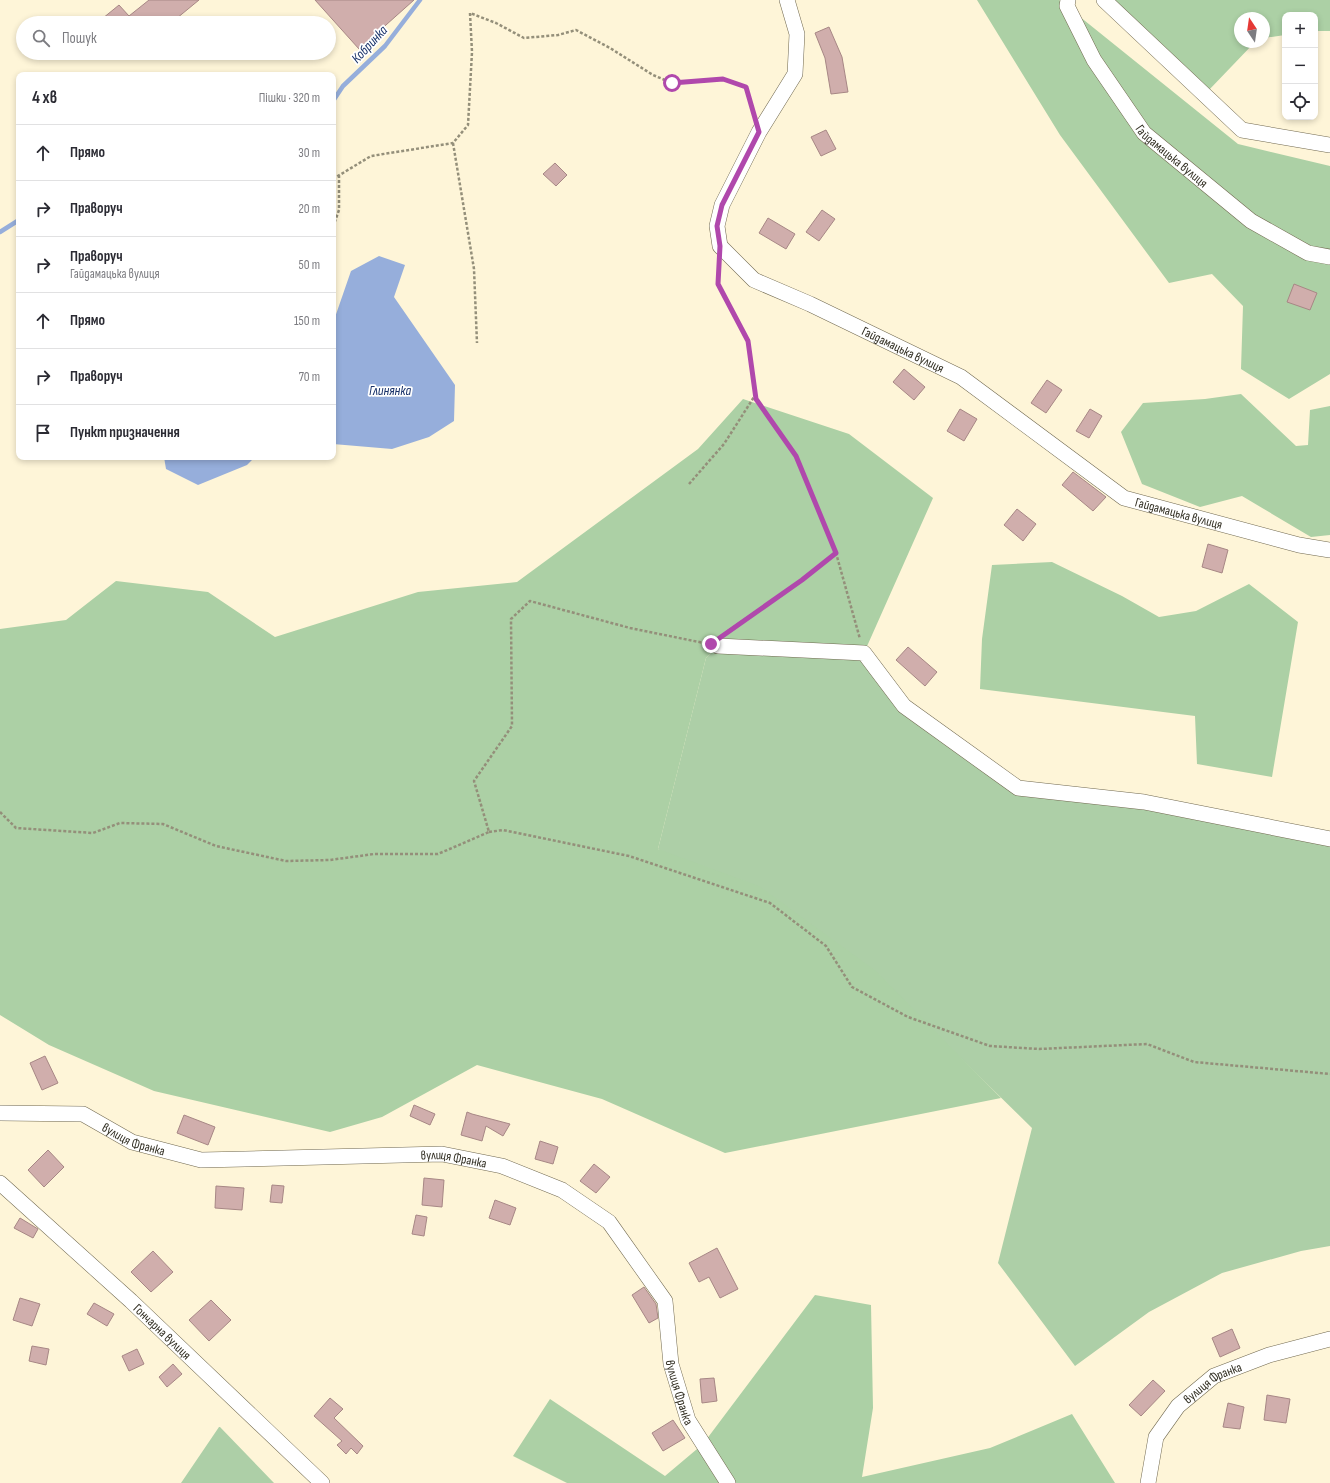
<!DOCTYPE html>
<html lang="uk">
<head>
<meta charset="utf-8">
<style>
  body { margin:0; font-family:"Sofia Sans Condensed",sans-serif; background:#f7f7f7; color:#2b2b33 }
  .controls { position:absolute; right:12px; top:12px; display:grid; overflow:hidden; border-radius:8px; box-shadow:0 2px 6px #0003 }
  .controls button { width:36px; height:36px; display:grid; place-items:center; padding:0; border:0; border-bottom:1px solid #e1e1e2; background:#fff; color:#2b2b33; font:20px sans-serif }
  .compass { position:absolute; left:1234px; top:12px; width:36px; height:36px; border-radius:50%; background:#fff; box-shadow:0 2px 6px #0003; rotate:347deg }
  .stop { position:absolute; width:12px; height:12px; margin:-9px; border:3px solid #b048ac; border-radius:50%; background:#fff }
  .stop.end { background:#b048ac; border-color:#fff; box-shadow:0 1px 4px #0008 }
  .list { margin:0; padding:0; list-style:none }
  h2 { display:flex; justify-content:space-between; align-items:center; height:52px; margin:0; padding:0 16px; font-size:17px }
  h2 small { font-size:13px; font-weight:400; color:#7c7c81 }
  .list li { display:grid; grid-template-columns:26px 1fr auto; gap:12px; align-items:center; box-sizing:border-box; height:56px; padding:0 16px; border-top:1px solid #e1e1e2 }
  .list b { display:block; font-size:15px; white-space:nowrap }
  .list p { margin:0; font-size:13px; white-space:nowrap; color:#7c7c81 }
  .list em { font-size:13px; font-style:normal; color:#7c7c81 }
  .icon { flex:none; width:22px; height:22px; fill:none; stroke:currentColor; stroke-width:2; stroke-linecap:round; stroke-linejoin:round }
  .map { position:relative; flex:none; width:1330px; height:1483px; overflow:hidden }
  .search { position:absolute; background:#fff; box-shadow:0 2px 6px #0003; left:16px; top:16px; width:320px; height:44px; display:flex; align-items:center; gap:10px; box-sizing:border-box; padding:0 14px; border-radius:22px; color:#7c7c81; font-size:15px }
  .panel { position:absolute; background:#fff; box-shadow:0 2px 6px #0003; left:16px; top:72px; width:320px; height:388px; border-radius:8px }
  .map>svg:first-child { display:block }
  .green { fill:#adcfa7 }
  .forest { fill:#acd0a5 }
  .water { fill:#96aedb }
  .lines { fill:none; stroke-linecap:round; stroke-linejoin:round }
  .stream { stroke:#96aedb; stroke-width:4.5 }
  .building { fill:#d0aeac; stroke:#a78785 }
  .minor-casing { stroke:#716950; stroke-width:16 }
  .path { stroke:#948f7a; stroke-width:2.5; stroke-dasharray:3 2; stroke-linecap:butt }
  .minor { stroke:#fff; stroke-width:15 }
  .route { stroke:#b048ac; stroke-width:5 }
  .labels { text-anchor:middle; stroke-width:3.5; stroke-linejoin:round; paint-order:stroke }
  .street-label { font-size:13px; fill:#312e22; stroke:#fff }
  .water-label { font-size:14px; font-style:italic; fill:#1a336a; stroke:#fff }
</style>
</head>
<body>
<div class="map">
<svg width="1330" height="1483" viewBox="0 0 1330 1483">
  <rect width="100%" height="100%" fill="#fef5d8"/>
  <path class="green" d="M718,646L864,653L904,706L1018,788L1330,839V1246L1301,1251L1222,1273L1149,1312L1075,1366L998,1263L1032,1128L926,1024L658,849L706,658Z
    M219,1427H220L274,1483H181Z"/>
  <path class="forest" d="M977,0H1059L1238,144L1330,166V374L1289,399L1241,369L1243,306L1212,274L1169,283L1060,135Z
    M1113,0H1330V31H1315V15H1285V35L1264,38V18H1240V42H1255L1208,91Z
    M1241,394L1296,446L1308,445L1310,410L1330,406V535L1311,537L1242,496L1200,507L1142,484L1121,432L1143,403L1205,399Z
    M743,399L849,434L933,498L864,653L718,646L706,658L658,849L759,886L876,971L1001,1098L725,1153L602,1099L477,1065L382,1117L330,1132L154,1091L49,1045L0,1015V629L66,620L116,581L208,592L275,637L418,592L517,582L698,449Z
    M1052,562L1122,596L1159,617L1196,611L1249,584L1298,622L1272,777L1197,764L1195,716L980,689L982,639L992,565Z
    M815,1295L871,1305L873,1408L862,1477L990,1448L1072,1414L1115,1483H567L513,1456L550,1399L665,1476L703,1444Z"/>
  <path class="water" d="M379,256L405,265L394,297L455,385L454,421L429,437L392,449L333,444V323L351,271Z
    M164,457H255L247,465L198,485L166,469Z"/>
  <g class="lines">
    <path class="stream" d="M333,101L343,86L385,46L420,0
      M0,232L19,220"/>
  </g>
  <path class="building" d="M149,0H199L171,23H97L119,5L129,16Z
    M315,0H414L359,49Z
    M829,27L842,57L848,92L831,94L825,58L815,33Z
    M826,130L836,149L821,156L811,137Z
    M555,163L567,175L556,186L543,174Z
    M822,210L835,219L819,241L806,232Z
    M768,218L795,234L786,249L759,233Z
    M1294,284L1317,293L1310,310L1287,302Z
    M904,369L925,387L914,400L893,382Z
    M1047,380L1062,390L1046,413L1031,403Z
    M960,409L977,419L964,441L947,431Z
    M1090,409L1102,416L1089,438L1076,431Z
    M1073,472L1106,497L1093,511L1062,485Z
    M1017,509L1036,524L1023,541L1004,525Z
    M1208,544L1228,550L1222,573L1202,567Z
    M908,647L937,672L925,686L896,660Z
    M45,1056L58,1083L42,1090L30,1063Z
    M414,1105L435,1114L430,1125L410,1116Z
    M467,1112L472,1114L510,1124L503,1136L486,1126L482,1141L461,1135Z
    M184,1115L215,1127L208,1145L177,1133Z
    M540,1141L558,1147L553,1164L535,1159Z
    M48,1150L64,1167L44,1187L28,1170Z
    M594,1164L610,1177L596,1193L580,1181Z
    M424,1178L444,1180L442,1207L422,1205Z
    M272,1185L284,1186L282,1203L270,1202Z
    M216,1186L244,1188L242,1210L215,1208Z
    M495,1200L516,1208L510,1225L489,1218Z
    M416,1215L427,1217L424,1236L412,1234Z
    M20,1218L38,1229L33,1238L14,1228Z
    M717,1248L738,1289L720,1298L709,1277L699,1282L689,1263Z
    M153,1251L173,1272L151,1292L131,1272Z
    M644,1287L656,1304L658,1318L649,1323L632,1295Z
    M20,1298L40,1304L32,1326L13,1320Z
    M211,1300L231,1320L209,1341L189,1320Z
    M94,1303L114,1314L107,1326L87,1314Z
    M1232,1329L1240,1348L1220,1357L1212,1338Z
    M32,1346L49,1349L46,1365L29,1361Z
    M137,1349L144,1364L129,1371L122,1356Z
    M173,1364L182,1374L167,1387L159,1377Z
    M714,1378L717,1401L702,1403L700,1379Z
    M1153,1380L1165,1391L1141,1416L1129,1405Z
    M1267,1395L1290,1399L1286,1423L1264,1420Z
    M330,1398L343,1409L334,1418L363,1446L357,1454L351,1448L346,1454L337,1445L342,1441L314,1416Z
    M1228,1403L1244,1407L1240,1429L1223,1427Z
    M673,1420L685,1438L663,1451L652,1433Z"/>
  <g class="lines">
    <defs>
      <g id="minor">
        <path id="s1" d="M787,0L797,34L795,74L759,132L722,205L717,226L720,246L754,280L810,304L961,377L1124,498L1299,545L1330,550"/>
        <path id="s2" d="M1068,0L1067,6L1094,60L1144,133L1251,221L1308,253L1330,257"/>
        <path d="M1104,0L1242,130L1330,145"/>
        <path d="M718,646L864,653L904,706L1018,788L1144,802L1330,839"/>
        <path id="s3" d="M0,1113L83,1114L132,1142L201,1160L442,1154L502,1166L562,1190L609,1222L665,1301L671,1364L688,1420L728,1483"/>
        <path id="s4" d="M0,1183L131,1301L322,1483"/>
        <path id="s5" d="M1148,1483L1156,1437L1178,1406L1214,1376L1269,1355L1330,1339"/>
      </g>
    </defs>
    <use href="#minor" class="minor-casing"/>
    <path class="path" d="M453,143L474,269L477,343
      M333,179L371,156L453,143L468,125L472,52L470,13L496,23L524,38L558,35L576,30L610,48L653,75L672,83L723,79L746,87L754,112
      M333,227L339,210V176
      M719,266L718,284L748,341L756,399L796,456L836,553L860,639
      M689,484L724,444L754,397
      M728,631L802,580L836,553
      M0,812L16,828L93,833L120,823L163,824L216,846L286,861L330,860L374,854H438L489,832L474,781L512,726L511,619L530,601L630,628L704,643
      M489,832L503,830L629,856L770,903L826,946L852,987L908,1017L990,1046L1039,1049L1147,1044L1194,1062L1330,1074"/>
    <use href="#minor" class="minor"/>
  </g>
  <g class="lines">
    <path class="route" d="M672,83L723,79L746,87L759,132L722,205L717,226L720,246L718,284L748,341L756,399L796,456L836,553L802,580L711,644"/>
  </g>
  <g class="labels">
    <g class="street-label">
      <text dy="5" stroke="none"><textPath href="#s2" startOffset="191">Гайдамацька вулиця</textPath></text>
      <text dy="5" stroke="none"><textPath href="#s1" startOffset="480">Гайдамацька вулиця</textPath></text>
      <text dy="5" stroke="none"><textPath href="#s1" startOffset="804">Гайдамацька вулиця</textPath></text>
      <text dy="5" stroke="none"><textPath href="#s3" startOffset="140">вулиця Франка</textPath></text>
      <text dy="5" stroke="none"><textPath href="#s3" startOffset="464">вулиця Франка</textPath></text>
      <text dy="5" stroke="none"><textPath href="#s4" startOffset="220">Гончарна вулиця</textPath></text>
      <text dy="5" stroke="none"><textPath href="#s5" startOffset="127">вулиця Франка</textPath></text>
      <text dy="5" stroke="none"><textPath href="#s3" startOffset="824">вулиця Франка</textPath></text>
    </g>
    <g class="water-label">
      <text transform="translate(369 44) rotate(-47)" y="5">Кобринка</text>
      <text x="390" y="395">Глинянка</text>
    </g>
  </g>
</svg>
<div class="controls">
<button>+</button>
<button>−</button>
<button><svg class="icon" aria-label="locate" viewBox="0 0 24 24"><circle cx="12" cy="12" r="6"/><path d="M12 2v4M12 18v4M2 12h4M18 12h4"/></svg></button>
</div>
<svg class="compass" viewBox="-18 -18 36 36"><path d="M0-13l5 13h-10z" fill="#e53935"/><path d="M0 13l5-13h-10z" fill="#7c7c81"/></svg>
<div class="stop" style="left:672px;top:83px"></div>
<div class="stop end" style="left:711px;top:644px"></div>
<div class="search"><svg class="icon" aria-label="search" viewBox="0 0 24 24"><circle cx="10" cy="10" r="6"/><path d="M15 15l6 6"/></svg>Пошук</div>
<section class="panel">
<h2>4 хв<small>Пішки · 320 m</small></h2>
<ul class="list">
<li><svg class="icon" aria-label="ahead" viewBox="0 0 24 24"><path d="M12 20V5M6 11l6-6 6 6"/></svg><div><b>Прямо</b></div><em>30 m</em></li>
<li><svg class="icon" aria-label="right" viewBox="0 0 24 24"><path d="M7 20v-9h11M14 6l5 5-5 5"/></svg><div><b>Праворуч</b></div><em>20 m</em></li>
<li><svg class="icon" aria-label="right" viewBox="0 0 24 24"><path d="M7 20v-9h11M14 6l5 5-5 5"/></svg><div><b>Праворуч</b><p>Гайдамацька вулиця</p></div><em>50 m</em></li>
<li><svg class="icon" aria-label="ahead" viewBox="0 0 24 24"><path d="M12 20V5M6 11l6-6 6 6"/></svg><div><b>Прямо</b></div><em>150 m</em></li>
<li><svg class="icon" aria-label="right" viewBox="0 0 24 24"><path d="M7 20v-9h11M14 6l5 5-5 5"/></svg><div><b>Праворуч</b></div><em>70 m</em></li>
<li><svg class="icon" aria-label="arrive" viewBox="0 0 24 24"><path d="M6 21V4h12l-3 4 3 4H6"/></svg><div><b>Пункт призначення</b></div></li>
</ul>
</section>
</div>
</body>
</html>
